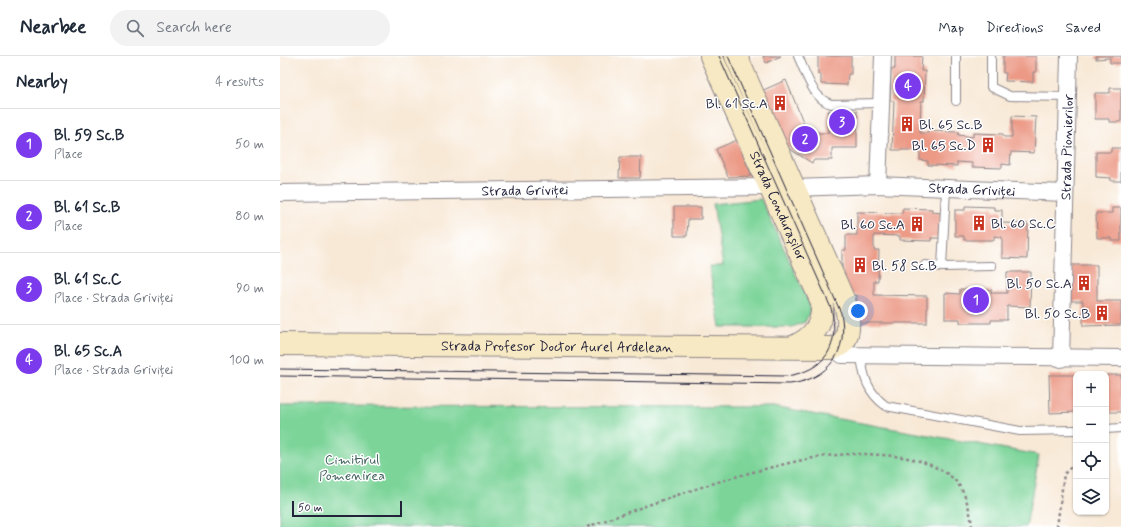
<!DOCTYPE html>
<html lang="en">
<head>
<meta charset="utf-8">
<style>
  body { margin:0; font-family:Mynerve,sans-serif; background:#f2f2f3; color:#1f2937 }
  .controls { position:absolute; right:12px; bottom:12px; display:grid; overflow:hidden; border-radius:8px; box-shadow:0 1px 3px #0004 }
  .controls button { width:36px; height:36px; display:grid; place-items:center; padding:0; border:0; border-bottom:1px solid #e0e1e3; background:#fff; color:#1f2937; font:20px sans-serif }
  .scale { position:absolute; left:12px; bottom:10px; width:110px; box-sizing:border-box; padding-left:4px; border:2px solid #22223b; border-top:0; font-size:11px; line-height:14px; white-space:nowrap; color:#22223b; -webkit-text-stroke:3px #fff; paint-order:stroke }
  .you { position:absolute; left:578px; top:255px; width:14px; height:14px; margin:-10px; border:3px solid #fff; border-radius:50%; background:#1a73e8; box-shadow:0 0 0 6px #1a73e833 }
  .badge { display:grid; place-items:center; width:26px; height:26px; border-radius:50%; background:#7c3aed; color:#fff; font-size:13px; font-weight:700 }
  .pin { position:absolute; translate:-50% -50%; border:2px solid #fff; box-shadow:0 1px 4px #0006 }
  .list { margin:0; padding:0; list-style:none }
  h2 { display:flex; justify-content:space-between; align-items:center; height:52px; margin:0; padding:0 16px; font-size:17px }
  h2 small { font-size:13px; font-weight:400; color:#747a83 }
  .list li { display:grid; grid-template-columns:26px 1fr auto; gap:12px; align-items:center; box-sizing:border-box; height:72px; padding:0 16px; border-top:1px solid #e0e1e3 }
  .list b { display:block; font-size:15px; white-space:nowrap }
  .list p { margin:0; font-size:13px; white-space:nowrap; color:#747a83 }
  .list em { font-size:13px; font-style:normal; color:#747a83 }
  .icon { flex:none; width:22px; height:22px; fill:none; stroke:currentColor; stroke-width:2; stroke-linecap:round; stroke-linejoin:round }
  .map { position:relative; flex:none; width:841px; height:471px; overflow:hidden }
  header { display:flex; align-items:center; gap:24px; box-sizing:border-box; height:56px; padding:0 20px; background:#fff; border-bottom:1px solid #e0e1e3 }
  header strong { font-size:19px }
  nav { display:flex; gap:22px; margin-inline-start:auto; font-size:14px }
  .search { width:280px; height:36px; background:#f2f2f3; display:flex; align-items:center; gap:10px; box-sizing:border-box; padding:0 14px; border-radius:22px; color:#747a83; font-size:15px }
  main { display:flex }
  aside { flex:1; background:#fff }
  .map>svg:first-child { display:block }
  .green { fill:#7bd499; stroke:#4e7b6a }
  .building { fill:#ec9a86 }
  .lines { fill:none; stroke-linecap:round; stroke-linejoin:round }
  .service-casing { stroke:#8d8689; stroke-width:10 }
  .minor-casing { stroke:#8d8689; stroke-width:18 }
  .secondary-casing { stroke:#8d8689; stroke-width:24 }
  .path { stroke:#8d8689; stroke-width:2.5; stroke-dasharray:3 3; stroke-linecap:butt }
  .service { stroke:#fff; stroke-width:8 }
  .minor { stroke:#fff; stroke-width:16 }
  .secondary { stroke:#f7e9c3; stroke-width:22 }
  .tram { stroke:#22223b; stroke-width:1 }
  .labels { text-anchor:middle; stroke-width:3; stroke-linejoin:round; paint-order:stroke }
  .poi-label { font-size:14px; fill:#22223b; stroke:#fff; text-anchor:end }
  .street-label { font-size:14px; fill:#22223b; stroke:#fff }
  .park-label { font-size:14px; fill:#41605c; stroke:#fff }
</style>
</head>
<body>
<header>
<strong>Nearbee</strong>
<div class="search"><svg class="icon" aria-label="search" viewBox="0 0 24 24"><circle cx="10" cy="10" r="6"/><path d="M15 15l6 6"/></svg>Search here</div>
<nav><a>Map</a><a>Directions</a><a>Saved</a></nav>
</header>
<main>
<aside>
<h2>Nearby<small>4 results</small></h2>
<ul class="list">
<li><span class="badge">1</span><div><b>Bl. 59 Sc.B</b><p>Place</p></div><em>50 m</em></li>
<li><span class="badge">2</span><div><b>Bl. 61 Sc.B</b><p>Place</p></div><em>80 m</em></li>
<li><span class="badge">3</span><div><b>Bl. 61 Sc.C</b><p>Place · Strada Griviței</p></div><em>90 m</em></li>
<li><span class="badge">4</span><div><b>Bl. 65 Sc.A</b><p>Place · Strada Griviței</p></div><em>100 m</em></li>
</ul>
</aside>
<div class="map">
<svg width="841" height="471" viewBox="0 0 841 471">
  <rect width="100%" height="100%" fill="#fff"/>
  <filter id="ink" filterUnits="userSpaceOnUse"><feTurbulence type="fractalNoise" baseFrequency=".025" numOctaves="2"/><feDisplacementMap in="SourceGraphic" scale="8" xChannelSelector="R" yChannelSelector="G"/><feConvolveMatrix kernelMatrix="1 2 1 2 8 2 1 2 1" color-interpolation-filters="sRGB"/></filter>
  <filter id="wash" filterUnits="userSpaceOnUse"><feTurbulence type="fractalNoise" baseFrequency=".012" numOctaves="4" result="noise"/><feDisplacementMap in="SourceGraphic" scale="16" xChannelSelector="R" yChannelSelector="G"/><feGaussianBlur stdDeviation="0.9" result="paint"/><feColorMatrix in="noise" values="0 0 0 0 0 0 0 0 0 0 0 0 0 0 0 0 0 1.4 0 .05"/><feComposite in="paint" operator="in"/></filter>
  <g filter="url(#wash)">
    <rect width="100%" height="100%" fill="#f8e9d7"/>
    <path class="green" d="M481,143L530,249V256L525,266L512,271H440L429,210H443L433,148Z
      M0,350L493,351L759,399L746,471H0Z"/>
    <g id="blocks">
      <path class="building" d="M483,0H501L486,7Z
        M538,0H571V18H568L567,29L541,28V18H538Z
        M615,0H642L641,15H645L644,45H641L640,77H648V75L679,76L678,79L693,81V77L723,78L724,81H732V60L756,61L754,97L731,96L730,109L722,108V112L692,111V107L677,106V110L648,109V105L640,104V94H612L614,45H610L611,13H615Z
        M723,0H756V16H753V26L725,25L726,17H723Z
        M816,0H841V7H830V2L816,3Z
        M506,24L524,68L539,77H548V55H577V92H552V104H534L532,107L497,85L479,36Z
        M830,32H841V66H829V63H815V37H830Z
        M457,84L472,120L448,121L436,93Z
        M831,92H841V125H831V122L816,121V96H831Z
        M340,101H361L360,122H339Z
        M685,150L714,151V154H722V167L748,168L747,203L722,202V181L714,180V184H684V180H675V154H685Z
        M394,151H421V163H408L407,180H394Z
        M623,152L652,153V156L661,157L660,182H651V185L620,184V180L594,179V194H599L598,225H594V239L647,240V267H576L577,239H566L562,223V194H566V179H577V156L622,157Z
        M832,152H841V185H831V182H817L816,157H832Z
        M791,209H817V245H841V269L803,270V245H791Z
        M727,216H751L750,251L727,250V264H711V267H680V263H665V237L680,238V233L712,234L711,237H727Z
        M769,319H796V356L770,357Z
        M826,319H841V356H826Z"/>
    </g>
  </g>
  <g filter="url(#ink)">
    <use href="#blocks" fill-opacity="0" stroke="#8d8689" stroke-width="1"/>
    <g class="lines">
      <defs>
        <path id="service" d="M518,0C526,17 532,42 551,48L601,47
          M711,0V31L730,40L788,41
          M676,45V0
          M666,133L662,211L712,210
          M645,209L662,211
          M581,299C583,321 588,337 606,350L740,375L796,374
          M826,373L841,372"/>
        <g id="minor">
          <path d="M598,129L603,0"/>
          <path id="s1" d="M514,132L598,129L785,137"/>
          <path id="s2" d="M0,137L490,131"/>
          <path d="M555,292L562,299L841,302"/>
          <path id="s3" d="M781,303L789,0"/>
        </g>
        <g id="secondary">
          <path id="s4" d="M431,0L542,246C544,269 533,282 513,291"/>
          <path id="s5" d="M0,288L550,292C574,291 569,260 564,245L456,0"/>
        </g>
      </defs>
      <use href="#service" class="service-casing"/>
      <use href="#minor" class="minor-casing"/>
      <use href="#secondary" class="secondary-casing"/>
      <path class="path" d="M307,471C362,451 417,431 473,416C520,404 553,395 601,399C618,400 633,402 648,408C660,413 673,419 680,431C687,442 691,458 692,471
        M777,471L784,418L796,406"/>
      <use href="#service" class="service"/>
      <use href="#minor" class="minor"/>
      <use href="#secondary" class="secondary"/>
      <path class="tram" d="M0,313L506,320C545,315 561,290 551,252L439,0
        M0,320L510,328C549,323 569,295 561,257L448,0"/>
    </g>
  </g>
  <defs>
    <symbol id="building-bare" viewBox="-9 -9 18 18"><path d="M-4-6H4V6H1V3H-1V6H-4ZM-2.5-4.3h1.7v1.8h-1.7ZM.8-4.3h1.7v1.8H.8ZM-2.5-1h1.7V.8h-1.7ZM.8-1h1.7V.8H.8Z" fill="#c8321e" stroke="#fff" stroke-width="2.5" paint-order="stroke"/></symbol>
  </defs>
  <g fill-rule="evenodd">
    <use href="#building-bare" x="489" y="36" width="22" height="22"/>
    <use href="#building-bare" x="616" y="57" width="22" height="22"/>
    <use href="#building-bare" x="697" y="78" width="22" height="22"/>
    <use href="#building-bare" x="688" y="156" width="22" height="22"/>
    <use href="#building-bare" x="626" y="157" width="22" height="22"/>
    <use href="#building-bare" x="569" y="198" width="22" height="22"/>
    <use href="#building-bare" x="793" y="216" width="22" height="22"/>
    <use href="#building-bare" x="811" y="246" width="22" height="22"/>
  </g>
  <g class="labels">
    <g class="poi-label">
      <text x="488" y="52">Bl. 61 Sc.A</text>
      <text x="639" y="73" text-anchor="start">Bl. 65 Sc.B</text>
      <text x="696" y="94">Bl. 65 Sc.D</text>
      <text x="711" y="172" text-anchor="start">Bl. 60 Sc.C</text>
      <text x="625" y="173">Bl. 60 Sc.A</text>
      <text x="592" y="214" text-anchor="start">Bl. 58 Sc.B</text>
      <text x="792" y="232">Bl. 50 Sc.A</text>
      <text x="810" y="262">Bl. 50 Sc.B</text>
    </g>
    <g class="street-label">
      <text dy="5" stroke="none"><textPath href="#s3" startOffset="212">Strada Pionierilor</textPath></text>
      <text dy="5" stroke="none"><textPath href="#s2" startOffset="245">Strada Griviței</textPath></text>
      <text dy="5" stroke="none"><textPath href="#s1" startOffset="178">Strada Griviței</textPath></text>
      <text dy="5" stroke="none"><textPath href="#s4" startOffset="164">Strada Condurașilor</textPath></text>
      <text dy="5" stroke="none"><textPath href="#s5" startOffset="277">Strada Profesor Doctor Aurel Ardelean</textPath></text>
    </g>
    <g class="park-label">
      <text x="72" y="408">Cimitirul<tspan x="72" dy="16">Pomenirea</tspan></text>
    </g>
  </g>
</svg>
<div class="controls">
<button>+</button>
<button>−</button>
<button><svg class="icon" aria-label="locate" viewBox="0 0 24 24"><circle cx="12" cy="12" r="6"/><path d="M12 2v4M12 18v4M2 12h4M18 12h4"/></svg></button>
<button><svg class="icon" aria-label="layers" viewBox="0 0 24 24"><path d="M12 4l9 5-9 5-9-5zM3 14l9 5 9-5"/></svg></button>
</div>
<div class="scale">50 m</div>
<div class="you"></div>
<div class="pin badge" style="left:696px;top:244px">1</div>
<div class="pin badge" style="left:525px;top:83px">2</div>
<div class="pin badge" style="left:562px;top:66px">3</div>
<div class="pin badge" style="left:628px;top:30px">4</div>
</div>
</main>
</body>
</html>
